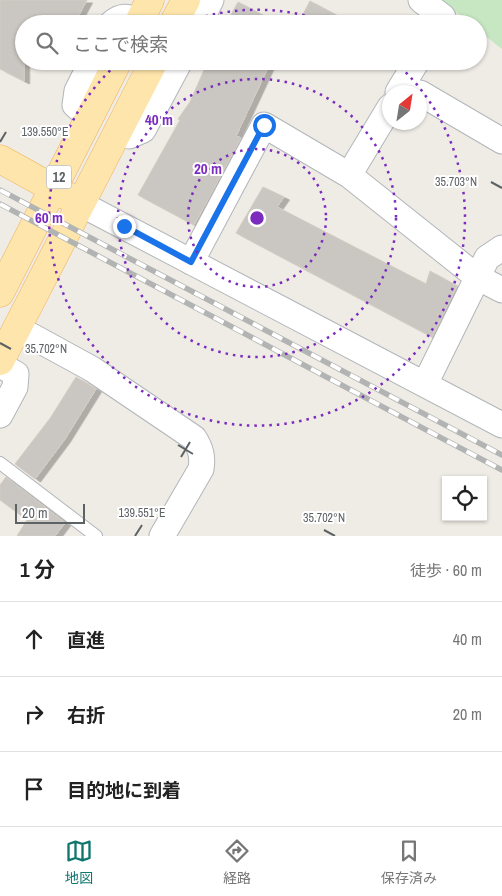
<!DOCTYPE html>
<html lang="ja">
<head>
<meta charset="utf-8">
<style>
  body { margin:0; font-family:"Archivo Narrow","Noto Sans JP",sans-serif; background:#f6f6f6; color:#222 }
  .controls { position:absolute; right:15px; bottom:15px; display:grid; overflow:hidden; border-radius:0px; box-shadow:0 1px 4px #0004 }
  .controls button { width:45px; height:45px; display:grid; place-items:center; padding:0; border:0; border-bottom:1px solid #e0e0e0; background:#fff; color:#222; font:25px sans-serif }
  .compass { position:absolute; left:382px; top:85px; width:45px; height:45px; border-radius:50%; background:#fff; box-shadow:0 1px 4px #0004; rotate:30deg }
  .scale { position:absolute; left:15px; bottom:12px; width:70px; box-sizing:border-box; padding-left:5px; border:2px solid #5d6265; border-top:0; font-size:14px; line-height:18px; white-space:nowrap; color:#5d6265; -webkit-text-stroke:4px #fff; paint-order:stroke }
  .stop { position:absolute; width:15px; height:15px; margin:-11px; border:4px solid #1a73e8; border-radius:50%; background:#fff }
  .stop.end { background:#1a73e8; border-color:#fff; box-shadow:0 1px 5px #0008 }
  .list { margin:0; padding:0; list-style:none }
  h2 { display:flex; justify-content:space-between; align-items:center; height:65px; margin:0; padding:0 20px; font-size:21px }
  h2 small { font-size:16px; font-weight:400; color:#767676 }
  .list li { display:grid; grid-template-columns:32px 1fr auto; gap:15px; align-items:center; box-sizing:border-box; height:75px; padding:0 20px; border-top:1px solid #e0e0e0 }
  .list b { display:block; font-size:19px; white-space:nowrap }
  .list em { font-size:16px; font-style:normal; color:#767676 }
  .icon { flex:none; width:28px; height:28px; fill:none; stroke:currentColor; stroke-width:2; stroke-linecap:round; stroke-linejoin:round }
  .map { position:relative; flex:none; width:502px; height:536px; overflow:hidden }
  .search { position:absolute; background:#fff; box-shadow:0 1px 4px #0004; left:15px; right:15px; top:15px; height:55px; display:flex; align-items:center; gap:12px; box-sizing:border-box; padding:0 18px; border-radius:28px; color:#767676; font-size:19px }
  .sheet { height:290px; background:#fff }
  nav { display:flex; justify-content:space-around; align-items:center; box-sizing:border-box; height:70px; border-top:1px solid #e0e0e0; background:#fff; font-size:14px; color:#767676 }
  nav a { display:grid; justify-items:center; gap:2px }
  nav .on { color:#0f766e }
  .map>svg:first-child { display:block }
  .green { fill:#c7e6c2 }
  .building { fill:#cac6c1; stroke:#d4ccc3; filter:url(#shadow) }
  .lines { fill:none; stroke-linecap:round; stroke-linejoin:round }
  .service-casing { stroke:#b2b6ba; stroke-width:14 }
  .minor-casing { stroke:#b2b6ba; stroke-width:27 }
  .primary-casing { stroke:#f0b15d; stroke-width:29 }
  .service { stroke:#fff; stroke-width:12 }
  .minor { stroke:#fff; stroke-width:25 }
  .primary { stroke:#fee5ab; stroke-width:28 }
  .rail-casing { stroke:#b2b3b3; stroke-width:5.5 }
  .rail { stroke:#fff; stroke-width:4; stroke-dasharray:11; stroke-linecap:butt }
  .route { stroke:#1a73e8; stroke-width:6 }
  .ticks { fill:none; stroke:#5d6265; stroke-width:2 }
  .ring { fill:none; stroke:#7b2cbf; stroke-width:2.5; stroke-dasharray:2.5 5 }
  .labels { text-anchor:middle; stroke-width:4; stroke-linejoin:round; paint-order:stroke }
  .shield { fill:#fff; stroke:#8e9193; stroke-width:1 }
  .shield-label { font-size:14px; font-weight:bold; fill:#5d6265 }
  .ticks-label { font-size:12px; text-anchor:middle; fill:#5d6265; stroke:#fff; stroke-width:4; stroke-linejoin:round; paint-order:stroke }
  .centre { fill:#7b2cbf; stroke:#fff; stroke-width:2.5 }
  .ring-label { font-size:15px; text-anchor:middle; font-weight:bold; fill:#7b2cbf; stroke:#fff; stroke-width:4; stroke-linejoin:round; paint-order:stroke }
</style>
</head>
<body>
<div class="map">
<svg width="502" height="536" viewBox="0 0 502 536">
  <defs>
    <filter id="shadow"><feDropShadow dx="5.5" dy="3" stdDeviation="0" flood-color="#0004"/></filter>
  </defs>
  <rect width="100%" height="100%" fill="#efebe5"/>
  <path class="green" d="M441,0H502V49L478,30V24H471Z"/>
  <path class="building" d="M0,0H87L74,24H24V81L0,69Z
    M310,1L353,24H298Z
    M238,2L280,24H226Z
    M208,61H271L236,136L241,138L194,225L138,195L180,120L178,119L190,102Z
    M263,187L284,197L277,207L426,284L430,271L457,286L432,337L236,233Z
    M76,377L96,389L65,439L35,479L15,464L51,417Z
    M6,477L65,523L55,536H17L27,520L0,500V485Z"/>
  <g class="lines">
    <defs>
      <path id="service" d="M0,463L96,536"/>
      <path id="minor" d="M421,0L443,17L439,24
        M111,24C121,15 127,16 139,21
        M199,24L211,0
        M398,92L417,61
        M420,93L502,141
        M89,117L75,105L77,91L92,61
        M117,133L129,136L143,130L180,61
        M349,175L390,107
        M81,204L502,425
        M191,262L264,125L349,175L477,277L502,290
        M17,328L92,369L194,438C201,449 203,457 201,469L162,536
        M0,365L16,374L15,387L0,415
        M425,384L487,258L502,248"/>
      <path id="primary" d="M138,24L150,0
        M173,24L186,0
        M0,159L69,197
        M0,293L118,61
        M0,361L154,61"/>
    </defs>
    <use href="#service" class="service-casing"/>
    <use href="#minor" class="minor-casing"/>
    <use href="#primary" class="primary-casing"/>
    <use href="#service" class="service"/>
    <use href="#minor" class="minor"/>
    <use href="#primary" class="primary"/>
    <defs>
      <path id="rail" d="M0,190L502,455
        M0,204L502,470"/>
    </defs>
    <use href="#rail" class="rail-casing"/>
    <use href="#rail" class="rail"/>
  </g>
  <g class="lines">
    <path class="route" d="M124,226L191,262L264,125"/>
  </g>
  <path class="ticks" d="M0,142L6,132M491,182L502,188M0,343L11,349M178,445L193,454M181,457L190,442M324,530L335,536M135,536L142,525"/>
  <g class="ring">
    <circle cx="257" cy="218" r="69"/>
    <circle cx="257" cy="218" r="139"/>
    <path d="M184 23A208 208 0 0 1 330 23M395 62A208 208 0 1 1 119 62"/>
  </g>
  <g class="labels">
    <rect class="shield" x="46.5" y="165.5" width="25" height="23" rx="4"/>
    <g class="shield-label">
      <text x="59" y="182">12</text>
    </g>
  </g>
  <g class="ticks-label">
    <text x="45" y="136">139.550°E</text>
    <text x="456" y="186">35.703°N</text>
    <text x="46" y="353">35.702°N</text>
    <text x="142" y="517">139.551°E</text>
    <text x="324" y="522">35.702°N</text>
  </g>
  <circle cx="257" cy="218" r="8" class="centre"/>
  <g class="ring-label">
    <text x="159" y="125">40 m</text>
    <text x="208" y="174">20 m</text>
    <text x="49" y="223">60 m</text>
  </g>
</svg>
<div class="controls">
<button><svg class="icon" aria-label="locate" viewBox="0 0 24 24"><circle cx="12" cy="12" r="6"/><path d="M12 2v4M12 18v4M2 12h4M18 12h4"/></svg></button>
</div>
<svg class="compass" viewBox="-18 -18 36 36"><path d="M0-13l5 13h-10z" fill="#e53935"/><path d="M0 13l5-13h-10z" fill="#767676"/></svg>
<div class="scale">20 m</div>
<div class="stop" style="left:264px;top:125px"></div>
<div class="stop end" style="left:124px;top:226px"></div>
<div class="search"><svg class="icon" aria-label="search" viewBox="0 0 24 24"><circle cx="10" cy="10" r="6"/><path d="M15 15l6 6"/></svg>ここで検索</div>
</div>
<section class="sheet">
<h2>1 分<small>徒歩 · 60 m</small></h2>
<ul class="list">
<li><svg class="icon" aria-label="ahead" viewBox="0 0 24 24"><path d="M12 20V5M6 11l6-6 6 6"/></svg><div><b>直進</b></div><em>40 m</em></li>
<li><svg class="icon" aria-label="right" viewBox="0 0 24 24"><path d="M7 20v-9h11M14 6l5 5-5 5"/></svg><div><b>右折</b></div><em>20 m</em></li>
<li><svg class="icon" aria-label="arrive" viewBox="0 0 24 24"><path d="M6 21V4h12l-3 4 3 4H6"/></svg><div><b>目的地に到着</b></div></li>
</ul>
</section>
<nav>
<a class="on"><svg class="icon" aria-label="map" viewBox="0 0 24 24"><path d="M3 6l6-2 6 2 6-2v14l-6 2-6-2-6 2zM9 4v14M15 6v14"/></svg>地図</a>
<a><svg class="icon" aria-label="directions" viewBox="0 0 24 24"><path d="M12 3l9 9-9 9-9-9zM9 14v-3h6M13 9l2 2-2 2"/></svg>経路</a>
<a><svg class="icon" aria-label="saved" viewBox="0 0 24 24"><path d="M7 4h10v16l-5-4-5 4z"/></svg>保存済み</a>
</nav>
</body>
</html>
